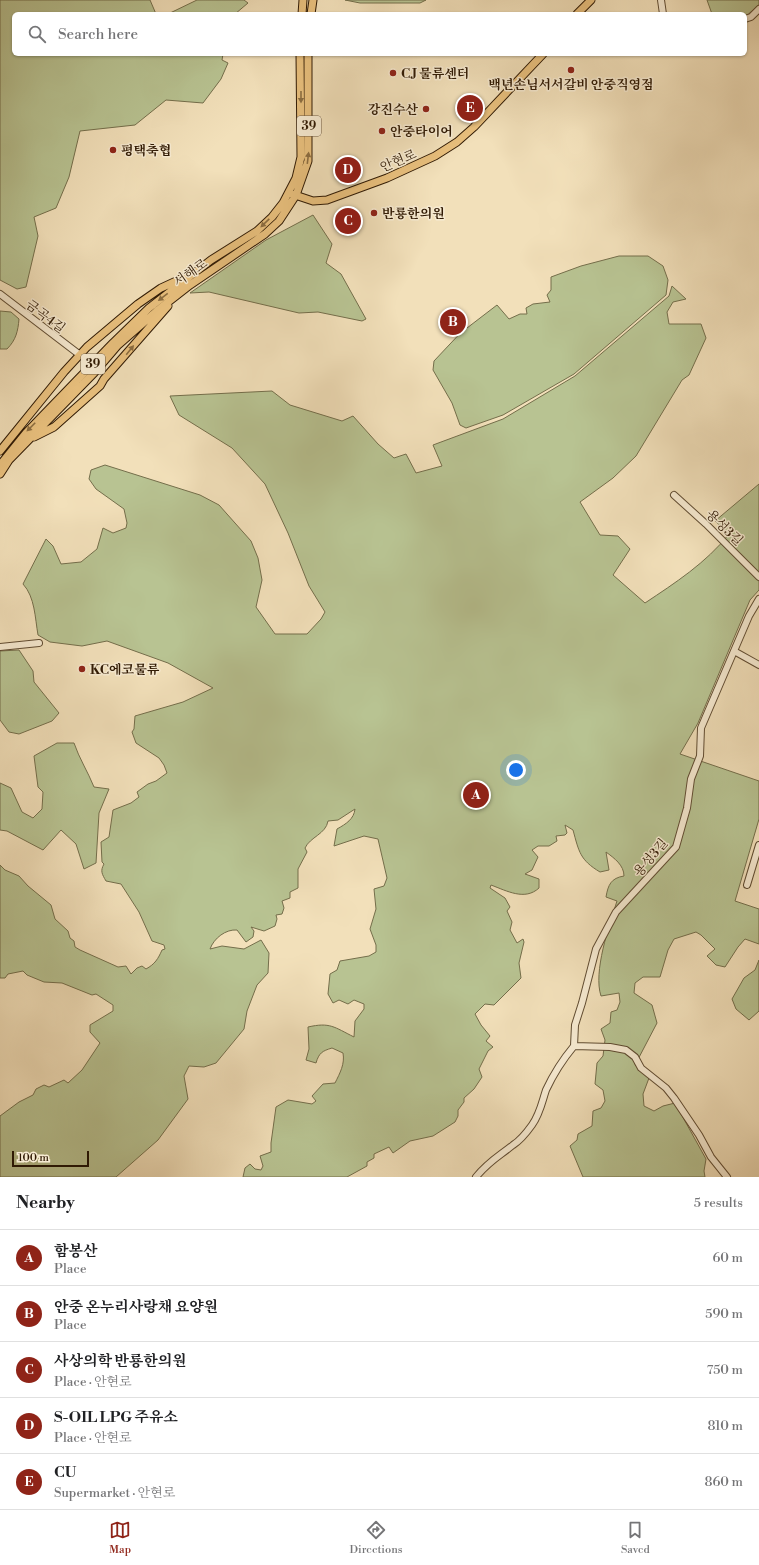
<!DOCTYPE html>
<html lang="en">
<head>
<meta charset="utf-8">
<style>
  body { margin:0; font-family:"Libre Bodoni","Noto Serif KR",serif; background:#f6f6f6; color:#202124 }
  .scale { position:absolute; left:12px; bottom:10px; width:77px; box-sizing:border-box; padding-left:4px; border:2px solid #301a04; border-top:0; font-size:11px; line-height:14px; white-space:nowrap; color:#301a04; -webkit-text-stroke:3px #f7ebd2; paint-order:stroke }
  .you { position:absolute; left:516px; top:770px; width:14px; height:14px; margin:-10px; border:3px solid #fff; border-radius:50%; background:#1a73e8; box-shadow:0 0 0 6px #1a73e833 }
  .badge { display:grid; place-items:center; width:26px; height:26px; border-radius:50%; background:#8f2418; color:#fff; font-size:13px; font-weight:700 }
  .pin { position:absolute; translate:-50% -50%; border:2px solid #fff; box-shadow:0 1px 4px #0006 }
  .list { margin:0; padding:0; list-style:none }
  h2 { display:flex; justify-content:space-between; align-items:center; height:52px; margin:0; padding:0 16px; font-size:17px }
  h2 small { font-size:13px; font-weight:400; color:#757577 }
  .list li { display:grid; grid-template-columns:26px 1fr auto; gap:12px; align-items:center; box-sizing:border-box; height:56px; padding:0 16px; border-top:1px solid #e0e0e0 }
  .list b { display:block; font-size:15px; white-space:nowrap }
  .list p { margin:0; font-size:13px; white-space:nowrap; color:#757577 }
  .list em { font-size:13px; font-style:normal; color:#757577 }
  .icon { flex:none; width:22px; height:22px; fill:none; stroke:currentColor; stroke-width:2; stroke-linecap:round; stroke-linejoin:round }
  .map { position:relative; flex:none; width:759px; height:1177px; overflow:hidden }
  .search { position:absolute; background:#fff; box-shadow:0 1px 3px #0004; left:12px; right:12px; top:12px; height:44px; display:flex; align-items:center; gap:10px; box-sizing:border-box; padding:0 14px; border-radius:6px; color:#757577; font-size:15px }
  .sheet { height:332px; background:#fff }
  nav { display:flex; justify-content:space-around; align-items:center; box-sizing:border-box; height:56px; border-top:1px solid #e0e0e0; background:#fff; font-size:11px; color:#757577 }
  nav a { display:grid; justify-items:center; gap:2px }
  nav .on { color:#8f2418 }
  .map>svg:first-child { display:block }
  .green { fill:#b8c392; stroke:#746e4b }
  .lines { fill:none; stroke-linecap:round; stroke-linejoin:round }
  .minor-casing { stroke:#604c32; stroke-width:8 }
  .major-casing { stroke:#301a04; stroke-width:9 }
  .minor { stroke:#f7ebd2; stroke-width:6 }
  .major { stroke:#e9c07d; stroke-width:7 }
  .oneway { fill:#8c6d40 }
  .poi-dot { fill:#8f2418; stroke:#f7ebd2; stroke-width:1.5 }
  .labels { text-anchor:middle; stroke-width:3; stroke-linejoin:round; paint-order:stroke }
  .shield { fill:#f7ebd2; stroke:#6c5942; stroke-width:1 }
  .shield-label { font-size:12px; font-weight:bold; fill:#301a04 }
  .poi-label { font-size:13px; font-weight:bold; fill:#301a04; stroke:#f7ebd2; text-anchor:start }
  .street-label { font-size:13px; fill:#301a04; stroke:#f7ebd2 }
</style>
</head>
<body>
<div class="map">
<svg width="759" height="1177" viewBox="0 0 759 1177">
  <rect width="100%" height="100%" fill="#f2e0ba"/>
  <filter id="stains"><feTurbulence type="fractalNoise" baseFrequency=".005" numOctaves="4"/><feColorMatrix values="0 0 0 0 .2 0 0 0 0 .09 0 0 0 0 .02 0 0 0 .5 -.17"/></filter>
  <radialGradient id="worn" r=".72"><stop offset=".6" stop-color="#630" stop-opacity="0"/><stop offset="1" stop-color="#630" stop-opacity=".3"/></radialGradient>
  <path class="green" d="M0,0H150L156,14H14V54H223L222,60L228,63L221,79L203,103L166,100L135,125L80,131L69,177L56,208L34,217L38,236L26,287L17,289L0,280Z
    M197,0H244L248,3L235,14H168Z
    M345,0H426L420,3H360Z
    M707,0H759V5L745,17V14H712Z
    M313,215L332,244L326,263L341,274L366,319L362,321L318,312L299,313L209,292L190,293L266,240Z
    M619,256H648L663,266L668,280L666,295L574,374L503,415L466,428L460,425L452,403L433,370L434,361L466,327L467,328L497,305L509,319L520,314H527L526,308L533,304L550,302L547,295L551,290V277L581,266Z
    M672,286L686,299L673,302L667,312L669,324H701L706,338L689,375L682,380L636,456L613,478L580,502L600,535L618,536L630,549L613,575L645,603C675,583 706,563 729,534L715,521L759,484V590L750,600L698,723L680,754L759,781V819L735,901L759,909V944L745,939L738,947L725,967L716,965L707,956L715,949L701,935L696,932L674,939L668,950L660,977H643L635,983L634,993L652,1005L657,1023L635,1065L649,1078L643,1094L644,1106L654,1111L663,1106L675,1103L706,1159L704,1171L705,1177H583L570,1146L577,1140L578,1134L592,1126L593,1111L601,1108L605,1101L603,1090L595,1084L597,1063L603,1056L605,1040L601,1029L610,1023L611,1012L617,1010L620,1002L619,993L601,996C593,972 609,926 617,901L606,897C608,885 611,878 624,876C624,865 614,858 606,852L609,870L600,872C580,860 579,852 573,830L565,825L567,833L565,835L556,836L557,841L549,846H538L532,850L538,857L532,870L525,874L539,879V888C525,901 507,891 491,885L490,888L505,898L510,907L507,911L512,922L510,930L517,943L523,939L524,942L519,963L521,978L494,1005L485,1004L475,1014L481,1025L490,1036L486,1041L493,1047L488,1051L479,1069L482,1077L474,1089L464,1098V1102L458,1110V1116L455,1122L433,1136L410,1141L393,1153L389,1147L374,1154V1158L367,1162V1166L347,1177H243L245,1168L250,1164L255,1169L261,1170L263,1166L260,1156L271,1152V1143L276,1107L288,1100L312,1104L316,1101L312,1096L323,1084L335,1083C340,1073 345,1064 343,1053L332,1048C322,1051 319,1053 316,1063L306,1060L309,1049L308,1027C330,1022 334,1027 354,1037L355,1021L364,1009V1004L354,1000L348,1004L339,1000L333,1003L328,994L330,974L337,970L340,961L369,956L376,952V945L370,929L376,909L374,889L384,886L387,878L378,839L364,836L334,846L337,829C346,824 354,819 355,809L338,820L328,821C326,834 310,837 305,848L307,852L298,869V888L290,892V898L282,901L284,908L282,914L276,915L277,919L275,926L264,931L251,927L254,931L253,937L246,942L237,930C226,929 214,938 210,949L222,946L244,949L261,940L269,953L268,973L257,985L247,1011L244,1029L216,1063L204,1067L189,1066L184,1076L188,1099L158,1140L116,1177H0V1116L19,1102L33,1095L36,1089L44,1085L49,1087L64,1080L68,1083L82,1070L100,1043L90,1032V1025L113,1011V1005L96,994L92,995L62,983L44,982L27,975L23,971L8,974L5,978H0V865L5,870L19,876L28,886L51,905L55,919L68,931L70,938L74,941L75,947L80,950L118,967L126,966L131,974L137,968L142,966L146,969C155,964 158,959 162,950L165,949L164,945L152,941L139,912L121,884L106,881C102,874 100,871 104,864L102,862L101,842L109,837L113,810L131,803L139,797L137,792L148,784L156,781L167,773L164,765L159,758L136,743L132,732L134,729L135,716L183,702L213,688L168,663L107,641L82,646L50,642L38,635C35,618 35,597 23,584L46,539L53,546L61,564L81,562L97,549L103,528L113,533L126,528L127,523L124,509L96,489L89,479L91,470L105,465L200,495L219,505L251,541L258,558L262,580L256,607L275,634H307L321,619L325,612L309,586L288,533L265,484L232,448L179,415L170,396L272,391L290,405L342,421L353,416L378,444L394,458L406,454L416,473L442,466L433,445L503,419L575,376L669,296Z
    M0,311L11,312L19,319C18,331 16,340 7,349H0Z
    M19,650L33,671L34,682L59,713L52,721L19,734L9,732L0,720V651Z
    M57,743H74C79,758 88,772 94,787L109,789L99,813L96,863L84,869L76,844L61,830L43,850L7,831L0,830V783L11,788L22,812L33,818L42,809L43,792L38,787L34,756Z
    M759,960V1011L749,1020L736,1009L732,999L744,978L755,970Z"/>
  <g class="lines">
    <defs>
      <path id="minor" d="M661,0L663,14
        M745,19L751,17L759,9
        M0,294L80,355
        M674,495L706,524L759,577
        M0,647L39,643
        M734,651L759,665
        M747,885L759,845
        M574,1046L575,1025L582,1003L596,949L616,912L676,847L687,808L691,779L700,756L701,728L749,616L759,599
        M476,1177C489,1161 498,1157 513,1145C521,1140 527,1132 532,1125C540,1114 542,1102 546,1090C553,1075 564,1058 574,1046L610,1047L626,1050L635,1057L641,1068L666,1088L674,1098L699,1135L711,1157L727,1177"/>
      <path id="major" d="M302,14L303,0
        M311,14L313,0
        M577,14L591,0
        M292,194L313,201L327,200L387,178L435,156L457,142L474,127L543,54
        M34,437L54,427L100,386L104,379L168,306
        M0,451L64,372L87,347L138,304L161,288L187,276
        M0,465L26,433L113,343L149,308L211,260L257,231L272,217L283,203L296,178L301,157L300,54
        M0,474L9,460L94,373L118,345L158,310L190,285L265,234L279,221L296,195L308,161V54"/>
    </defs>
    <use href="#minor" class="minor-casing"/>
    <use href="#major" class="major-casing"/>
    <use href="#minor" class="minor"/>
    <use href="#major" class="major"/>
  </g>
  <defs><path id="oneway-solid" d="M-6-.8H1V-3.2L6.5 0L1 3.2V.8H-6Z"/></defs>
  <g class="oneway">
    <use href="#oneway-solid" transform="translate(301 97) rotate(90)"/>
    <use href="#oneway-solid" transform="translate(308 158) rotate(-83)"/>
    <use href="#oneway-solid" transform="translate(265 223) rotate(136)"/>
    <use href="#oneway-solid" transform="translate(163 297) rotate(142)"/>
    <use href="#oneway-solid" transform="translate(130 350) rotate(-51)"/>
    <use href="#oneway-solid" transform="translate(31 427) rotate(135)"/>
  </g>
  <g class="poi-dot">
    <circle cx="571" cy="70" r="4"/>
    <circle cx="393" cy="73" r="4"/>
    <circle cx="426" cy="109" r="4"/>
    <circle cx="382" cy="131" r="4"/>
    <circle cx="113" cy="150" r="4"/>
    <circle cx="374" cy="213" r="4"/>
    <circle cx="82" cy="669" r="4"/>
  </g>
  <g class="labels">
    <g class="shield">
      <rect x="297" y="116" width="24" height="20" rx="3"/>
      <rect x="81" y="354" width="24" height="20" rx="3"/>
    </g>
    <g class="shield-label">
      <text x="309" y="130">39</text>
      <text x="93" y="368">39</text>
    </g>
    <g class="poi-label">
      <text x="401" y="78">CJ 물류센터</text>
      <text x="571" y="89" text-anchor="middle">백년손님서서갈비 안중직영점</text>
      <text x="418" y="114" text-anchor="end">강진수산</text>
      <text x="390" y="136">안중타이어</text>
      <text x="121" y="155">평택축협</text>
      <text x="382" y="218">반룡한의원</text>
      <text x="90" y="674">KC에코물류</text>
    </g>
    <g class="street-label">
      <text transform="translate(398 160) rotate(-23)" y="5">안현로</text>
      <text transform="translate(190 272) rotate(-35)" y="5">서해로</text>
      <text transform="translate(46 316) rotate(37)" y="5">금곡4길</text>
      <text transform="translate(725 527) rotate(44)" y="5">용성3길</text>
      <text transform="translate(650 857) rotate(-50)" y="5">용성3길</text>
    </g>
  </g>
  <rect width="100%" height="100%" filter="url(#stains)"/>
  <rect width="100%" height="100%" fill="url(#worn)"/>
</svg>
<div class="scale">100 m</div>
<div class="you"></div>
<div class="pin badge" style="left:476px;top:795px">A</div>
<div class="pin badge" style="left:453px;top:322px">B</div>
<div class="pin badge" style="left:348px;top:221px">C</div>
<div class="pin badge" style="left:348px;top:170px">D</div>
<div class="pin badge" style="left:470px;top:108px">E</div>
<div class="search"><svg class="icon" aria-label="search" viewBox="0 0 24 24"><circle cx="10" cy="10" r="6"/><path d="M15 15l6 6"/></svg>Search here</div>
</div>
<section class="sheet">
<h2>Nearby<small>5 results</small></h2>
<ul class="list">
<li><span class="badge">A</span><div><b>함봉산</b><p>Place</p></div><em>60 m</em></li>
<li><span class="badge">B</span><div><b>안중 온누리사랑채 요양원</b><p>Place</p></div><em>590 m</em></li>
<li><span class="badge">C</span><div><b>사상의학 반룡한의원</b><p>Place · 안현로</p></div><em>750 m</em></li>
<li><span class="badge">D</span><div><b>S-OIL LPG 주유소</b><p>Place · 안현로</p></div><em>810 m</em></li>
<li><span class="badge">E</span><div><b>CU</b><p>Supermarket · 안현로</p></div><em>860 m</em></li>
</ul>
</section>
<nav>
<a class="on"><svg class="icon" aria-label="map" viewBox="0 0 24 24"><path d="M3 6l6-2 6 2 6-2v14l-6 2-6-2-6 2zM9 4v14M15 6v14"/></svg>Map</a>
<a><svg class="icon" aria-label="directions" viewBox="0 0 24 24"><path d="M12 3l9 9-9 9-9-9zM9 14v-3h6M13 9l2 2-2 2"/></svg>Directions</a>
<a><svg class="icon" aria-label="saved" viewBox="0 0 24 24"><path d="M7 4h10v16l-5-4-5 4z"/></svg>Saved</a>
</nav>
</body>
</html>
